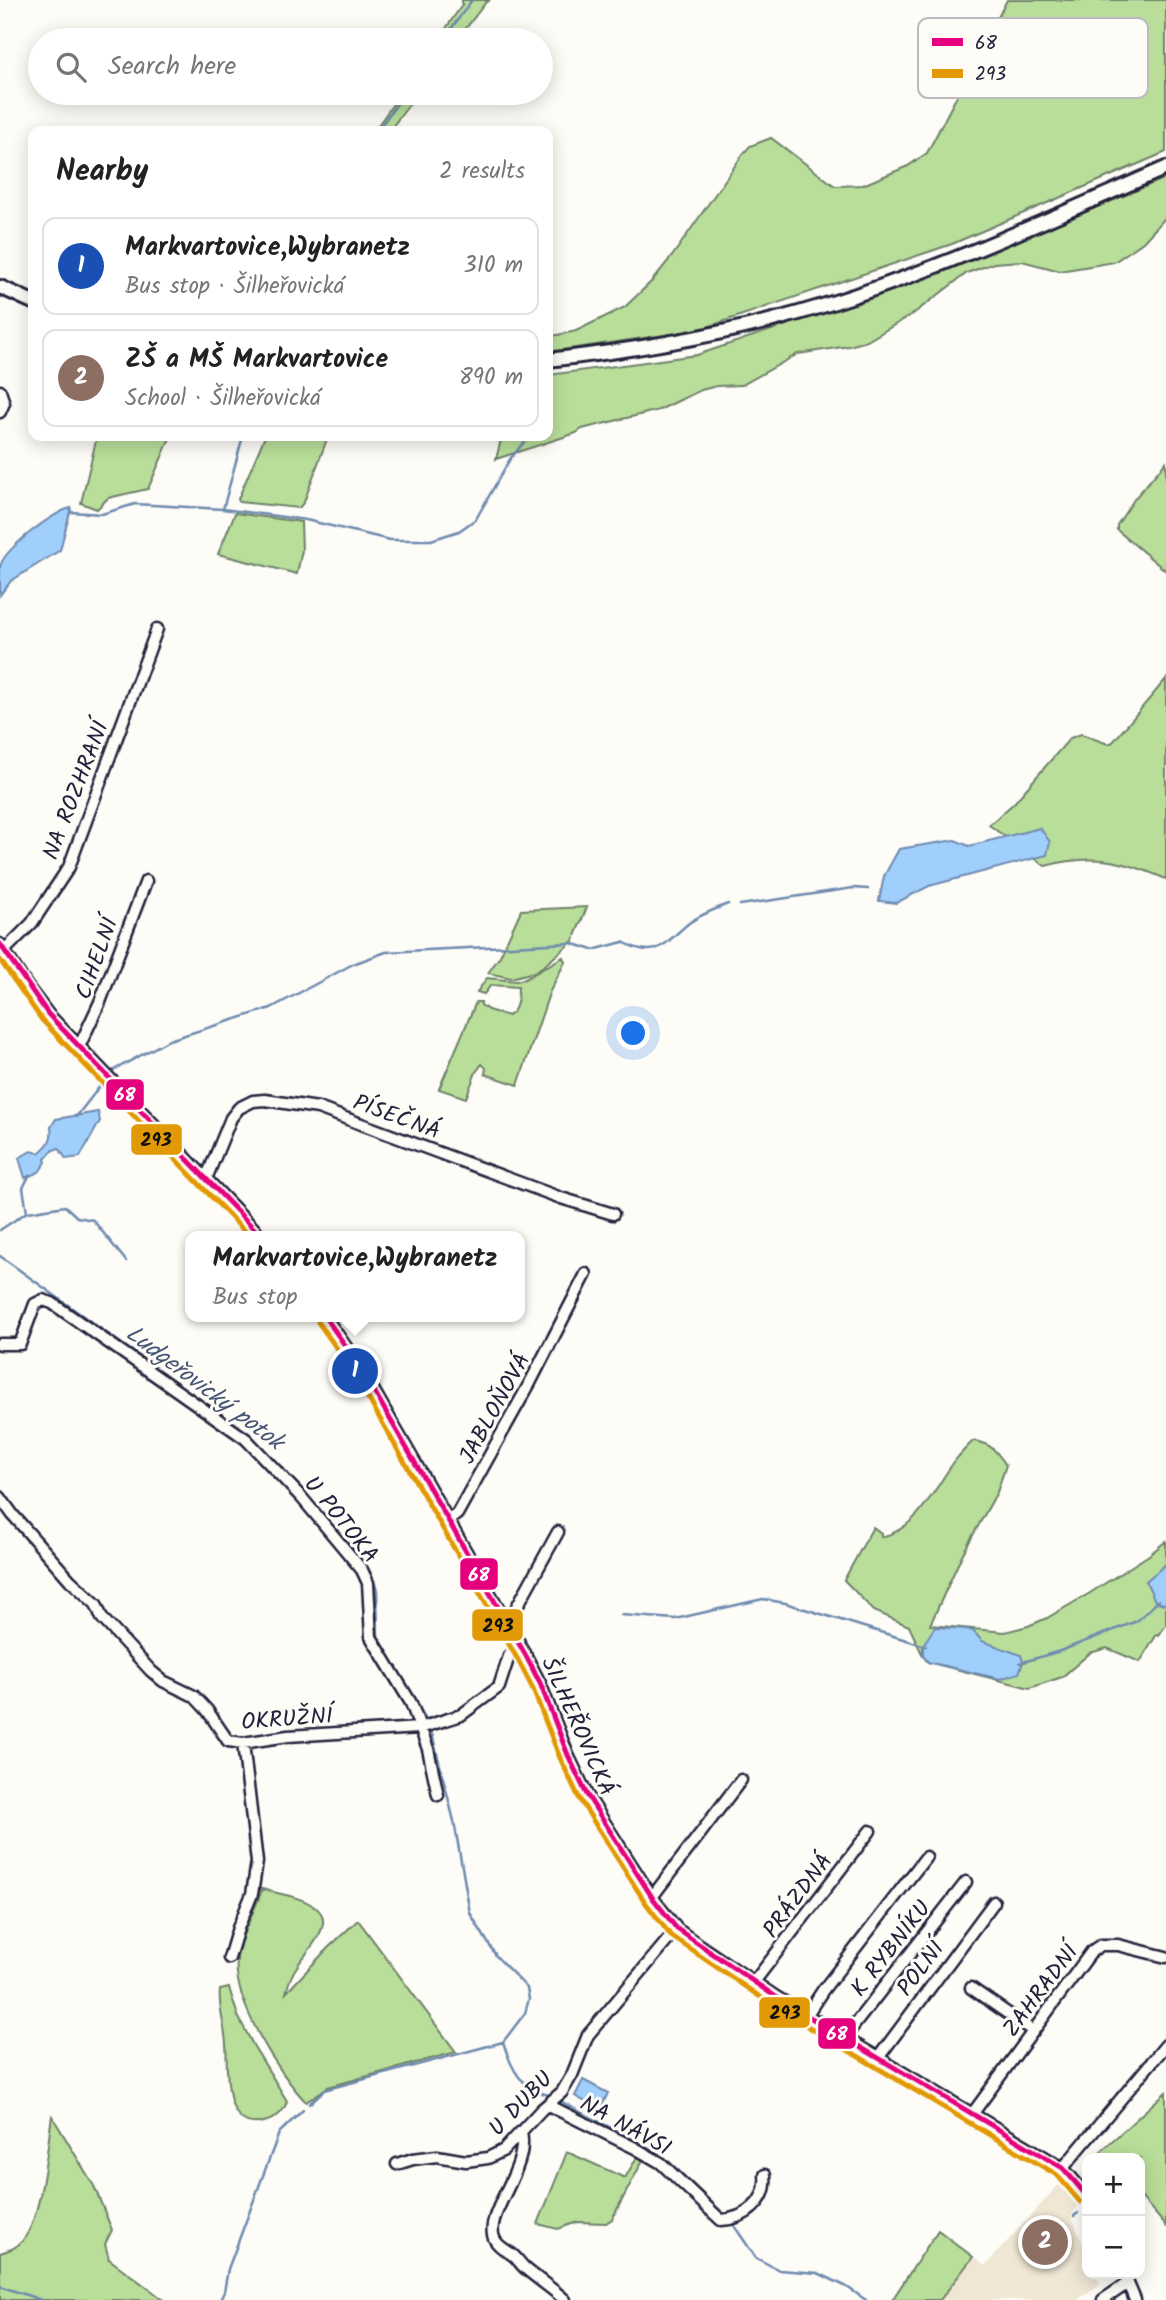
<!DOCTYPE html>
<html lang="en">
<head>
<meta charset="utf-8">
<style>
  body { margin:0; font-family:Kalam,sans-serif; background:#f2f2f2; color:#222 }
  .controls { position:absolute; right:21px; bottom:21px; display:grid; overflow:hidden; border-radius:14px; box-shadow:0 4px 18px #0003 }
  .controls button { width:63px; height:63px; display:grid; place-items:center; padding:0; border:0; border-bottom:2px solid #e0e0e0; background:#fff; color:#222; font:35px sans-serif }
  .you { position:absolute; left:634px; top:1034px; width:24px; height:24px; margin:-18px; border:5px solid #fff; border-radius:50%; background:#1a73e8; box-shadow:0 0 0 10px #1a73e833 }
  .badge { display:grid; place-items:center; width:46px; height:46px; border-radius:50%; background:#1f6fb2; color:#fff; font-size:23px; font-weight:700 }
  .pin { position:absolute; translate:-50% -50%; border:4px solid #fff; box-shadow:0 2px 7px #0006 }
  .popup { position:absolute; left:185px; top:1231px; width:340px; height:91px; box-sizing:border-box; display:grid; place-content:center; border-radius:14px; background:#fff; filter:drop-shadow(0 2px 5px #0005); font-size:23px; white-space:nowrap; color:#767676 }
  .popup b { font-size:26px; color:#222 }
  .popup::after { content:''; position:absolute; left:50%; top:100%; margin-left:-14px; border:14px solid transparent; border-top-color:#fff }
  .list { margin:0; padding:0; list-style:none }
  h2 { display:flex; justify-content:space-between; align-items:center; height:91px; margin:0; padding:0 28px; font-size:30px }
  h2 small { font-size:23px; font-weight:400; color:#767676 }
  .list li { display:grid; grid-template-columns:46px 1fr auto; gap:21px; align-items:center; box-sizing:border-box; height:98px; margin:0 14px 14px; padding:0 14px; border:2px solid #e0e0e0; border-radius:14px }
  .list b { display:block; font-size:26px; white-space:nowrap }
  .list p { margin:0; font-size:23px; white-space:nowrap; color:#767676 }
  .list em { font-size:23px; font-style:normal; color:#767676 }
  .icon { flex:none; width:38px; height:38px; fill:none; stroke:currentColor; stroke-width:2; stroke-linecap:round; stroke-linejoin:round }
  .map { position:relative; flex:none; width:1166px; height:2300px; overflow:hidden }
  .search { position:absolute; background:#fff; box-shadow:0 4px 18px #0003; left:28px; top:28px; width:525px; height:77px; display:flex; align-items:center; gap:18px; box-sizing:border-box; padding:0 24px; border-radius:38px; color:#767676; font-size:26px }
  .panel { position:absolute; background:#fff; box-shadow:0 4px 18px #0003; left:28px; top:126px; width:525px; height:315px; border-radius:14px }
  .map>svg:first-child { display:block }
  .built { fill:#efe6d4 }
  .green { fill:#b9de99; stroke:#6e806a; stroke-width:2 }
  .water { fill:#a1cffc; stroke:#6e8aaf; stroke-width:2 }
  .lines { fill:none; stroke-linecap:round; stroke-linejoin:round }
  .stream { stroke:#6e8aaf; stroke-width:2.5 }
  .minor-casing { stroke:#22223b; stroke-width:15 }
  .major-casing { stroke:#22223b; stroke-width:18 }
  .minor { stroke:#fdfcf7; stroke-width:10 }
  .major { stroke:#fdfcf7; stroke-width:12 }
  .bus-1-casing { stroke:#fdfcf7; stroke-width:10 }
  .bus-2-casing { stroke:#fdfcf7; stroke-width:10 }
  .bus-1 { stroke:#e5007d; stroke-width:5 }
  .bus-2 { stroke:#e29906; stroke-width:5 }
  .labels { text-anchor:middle; stroke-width:6; stroke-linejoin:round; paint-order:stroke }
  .street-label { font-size:23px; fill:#22223b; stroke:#fdfcf7 }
  .water-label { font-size:24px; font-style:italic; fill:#485675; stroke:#fdfcf7 }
  .key { fill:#fdfcf7; stroke:#bbbbbf; stroke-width:2 }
  .key-label { font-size:19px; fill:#22223b }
  .line-badge { stroke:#fdfcf7; stroke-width:2.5 }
  .badge-label { font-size:19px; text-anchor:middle; font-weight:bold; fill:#fff }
  .pale-badge-label { font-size:19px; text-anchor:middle; font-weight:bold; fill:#111 }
</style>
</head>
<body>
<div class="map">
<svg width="1166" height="2300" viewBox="0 0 1166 2300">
  <rect width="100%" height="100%" fill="#fdfcf7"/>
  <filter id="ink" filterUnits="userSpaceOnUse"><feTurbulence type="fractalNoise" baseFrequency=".0143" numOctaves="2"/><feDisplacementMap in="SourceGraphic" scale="14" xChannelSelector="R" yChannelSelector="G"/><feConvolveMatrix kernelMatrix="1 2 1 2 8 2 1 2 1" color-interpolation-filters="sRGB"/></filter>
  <g filter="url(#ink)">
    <path class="built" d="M1063,2180L1079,2206L1071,2215L1087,2254V2274H1096L1100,2284L1077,2300H892L938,2230L985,2266Z"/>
    <path class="green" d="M462,0H490L486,2L457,40H438L462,5Z
      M1007,0H1166V152L952,244L698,330L548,352V337L576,331L625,307L652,281L673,255L743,154L750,146L771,138L835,186L863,185L908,166L927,153Z
      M401,93H418L389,131H374Z
      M1166,178V217L1143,242L1114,262L1060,271L1022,261L994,263L967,273L913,314L867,341L849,346L798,354L742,385L717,386L701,390L659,410L582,429L576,433L496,459L502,436H548V375L697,355L941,273Z
      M97,436H171L148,489L108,498L97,509L81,503Z
      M265,436H328L304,502L299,508L239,502L238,499Z
      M1166,462V571L1117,530V525L1135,498Z
      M235,513L301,522L302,550L297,574L218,554Z
      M1166,679V879C1122,860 1092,853 1045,866L989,825L1014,803L1070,738L1081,734L1108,744L1113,742Z
      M587,907L573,941L545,965L534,972L511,978L488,973L500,956L521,910Z
      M563,957L565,962L550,991L518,1085L485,1074L486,1068L482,1064L476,1072L466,1098L439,1089L476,1002H481V1005L488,1010L508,1016C518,1011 518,997 518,987L491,985L484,994L477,992L487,978L516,981L525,979Z
      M973,1441C990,1442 997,1452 1006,1465L997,1492L962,1555L930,1625L1005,1632L1028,1626L1047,1618L1090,1593L1149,1555L1166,1541V1625L1159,1635L1157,1634L1140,1662L1107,1648L1090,1653L1062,1677L1030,1688L928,1662L923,1656L909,1626L874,1611L844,1580L873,1527L881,1533V1537C917,1530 934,1489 954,1462C959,1455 966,1448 973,1441Z
      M262,1889C278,1894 300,1896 315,1907C338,1923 306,1951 296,1968C291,1975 288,1985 286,1993L328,1948L358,1920L456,2052L328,2087L306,2102C279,2074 232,2000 237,1960C239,1935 255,1913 262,1889Z
      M229,1988L238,2016L253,2045L287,2101C284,2112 275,2119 264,2122C222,2133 228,2069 226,2044C225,2025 218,2009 220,1990Z
      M1166,2092V2226L1140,2196V2158H1106L1100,2152Z
      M52,2116L94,2186L112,2230L105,2244L109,2259L164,2300H0V2253C9,2250 17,2248 23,2240C42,2217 47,2147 52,2116Z
      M567,2152L625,2178L637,2157L643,2160L612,2219L606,2223L577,2222L558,2229L538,2224Z
      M938,2230L973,2257L940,2300H892Z"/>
    <path class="water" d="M71,508L60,550L11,581L0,595C0,586 0,575 0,567C3,550 54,511 71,508Z
      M1040,828L1050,842L1047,855L929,886L896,903L879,901L884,876L899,849L955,840L969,846Z
      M98,1112L100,1121L80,1157L66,1159L59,1148L53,1150L45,1159L46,1162L39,1172L25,1178L19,1158L31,1151L39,1153C48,1145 53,1140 51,1127L56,1119Z
      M1166,1564V1605L1155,1601L1146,1581Z
      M935,1627L966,1629L973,1631L982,1641L1021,1655L1023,1662L1019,1673L1000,1679L928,1662L923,1656V1645Z
      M583,2080L608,2093L600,2110L575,2096Z"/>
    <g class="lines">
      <path class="stream" d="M443,40L472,0
        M377,131L405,93
        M223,509L243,436
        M70,514L71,512L102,514L135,504L223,509L306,520L390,540H431L459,531L476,519L510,459L526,440
        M740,905L853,888L868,889
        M112,1071L169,1040L271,1008L353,964L386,952L571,943L593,950L623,942C658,961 664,943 689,923C700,915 715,909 728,904
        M76,1117L104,1081
        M28,1212L65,1206L77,1217L93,1220L126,1261
        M0,1230L27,1212L23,1188L29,1176
        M0,1256L223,1417
        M254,1440L301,1488L349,1547
        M365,1566L371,1574L377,1590L378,1637L427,1721
        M621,1615L675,1619L763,1599L785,1603L926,1646
        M1020,1663L1060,1651L1137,1621L1159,1600
        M431,1730L454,1821L470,1913L496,1956L527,1988L529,1999L525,2013L503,2042C512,2071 521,2089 552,2096
        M562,2102L655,2151L726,2217
        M309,2104L324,2090L503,2042
        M1074,2216L1078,2213
        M733,2224L756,2258L779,2270L818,2273L847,2287L866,2300
        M0,2286L41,2300
        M220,2300L224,2292L228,2269L279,2133L303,2110"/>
      <defs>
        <path id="minor" d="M0,391L4,403L0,412
          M0,944L27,986L48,1014L261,1236
          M4,951L32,923L69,867L157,629
          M79,1047L100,1002L146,881
          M206,1179L231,1118L239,1108L253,1101L265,1100L318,1108L561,1198L613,1214
          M325,1317L359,1365L526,1656L540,1683L568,1755L587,1795L652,1897L677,1929L699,1945L776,1997L1063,2168L1087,2196
          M0,1344H20L35,1304L43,1300L52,1303L246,1439L302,1498L362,1570L368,1583L371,1637L411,1703L428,1749L438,1795
          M0,1497L13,1515L70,1580L96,1604L102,1618L151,1671L163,1681L194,1696L207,1710L228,1741L243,1743L288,1736L420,1728L461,1715L499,1687L509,1656L519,1642
          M449,1520L457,1514L531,1381L586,1274
          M505,1618L514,1612L558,1532
          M652,1897L741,1780
          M229,1958L238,1928L252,1894L257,1862L243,1743
          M754,1982L870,1831
          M971,1988L1033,2031
          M806,2016L823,1990L926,1857
          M844,2038L966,1882
          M878,2058L994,1902
          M548,2105L635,2148L661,2163L721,2220C745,2219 768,2202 765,2175
          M973,2113L1092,1951L1101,1945H1118L1166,1957
          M521,2133C530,2170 481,2216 495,2240C499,2248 509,2251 515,2257C519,2261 522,2266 526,2269C539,2280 553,2289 565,2300
          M397,2164L413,2159L437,2156L466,2161L488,2158L504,2150L541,2110L562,2092L572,2075L588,2035L677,1929
          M1063,2168L1166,2045
          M1124,2274L1135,2300
          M1103,2300L1128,2283"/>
        <path id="major" d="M0,287L33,302
          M548,360C646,349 744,332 838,301C950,265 1058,215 1166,168"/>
      </defs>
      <use href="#minor" class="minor-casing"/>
      <use href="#major" class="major-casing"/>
      <use href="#minor" class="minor"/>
      <use href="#major" class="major"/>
      <defs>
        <path id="bus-1" d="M0,944L48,1014L261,1236
          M325,1317L359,1365L526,1656L540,1683L568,1755L587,1795L652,1897L677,1929L776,1997L1063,2168L1087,2196"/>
        <path id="bus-2" d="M0,960L42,1020L249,1236
          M318,1322L352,1370L518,1660L532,1687L560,1758L580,1800L645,1902L671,1936L772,2005L1057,2175L1080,2202"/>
      </defs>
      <use href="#bus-1" class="bus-1-casing"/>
      <use href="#bus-2" class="bus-2-casing"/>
      <use href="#bus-1" class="bus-1"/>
      <use href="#bus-2" class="bus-2"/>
    </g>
  </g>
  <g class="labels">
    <g class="street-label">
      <text transform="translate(75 790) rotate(-69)" y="8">NA ROZHRANÍ</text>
      <text transform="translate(96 958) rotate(-70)" y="8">CIHELNÍ</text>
      <text transform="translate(397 1116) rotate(20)" y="8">PÍSEČNÁ</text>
      <text transform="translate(494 1408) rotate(-61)" y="8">JABLOŇOVÁ</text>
      <text transform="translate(342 1519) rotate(51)" y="8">U POTOKA</text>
      <text transform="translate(287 1718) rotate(-4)" y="8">OKRUŽNÍ</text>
      <text transform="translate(579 1726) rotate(66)" y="8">ŠILHEŘOVICKÁ</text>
      <text transform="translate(797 1895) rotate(-53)" y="8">PRÁZDNÁ</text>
      <text transform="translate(890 1948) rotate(-52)" y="8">K RYBNÍKU</text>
      <text transform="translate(920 1968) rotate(-53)" y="8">POLNÍ</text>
      <text transform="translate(1040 1990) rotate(-53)" y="8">ZAHRADNÍ</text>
      <text transform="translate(520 2103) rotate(-46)" y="8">U DUBU</text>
      <text transform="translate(626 2125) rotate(29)" y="8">NA NÁVSI</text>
    </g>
    <g class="water-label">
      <text transform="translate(205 1387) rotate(37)" y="8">Ludgeřovický potok</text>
    </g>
  </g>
  <rect x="918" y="18" width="230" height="80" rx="10" class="key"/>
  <rect x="932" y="38" width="31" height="8" fill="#e5007d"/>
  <rect x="932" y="69" width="31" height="9" fill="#e29906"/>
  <g class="key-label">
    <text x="975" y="49">68</text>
    <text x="975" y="80">293</text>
  </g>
  <g class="line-badge">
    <rect x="105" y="1078" width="40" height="33" rx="7" fill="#e5007d"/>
    <rect x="130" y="1123" width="53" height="33" rx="7" fill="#e29906"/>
    <rect x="459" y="1557" width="40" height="34" rx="7" fill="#e5007d"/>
    <rect x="471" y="1608" width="53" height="34" rx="7" fill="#e29906"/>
    <rect x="758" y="1996" width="53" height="33" rx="7" fill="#e29906"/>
    <rect x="817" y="2017" width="40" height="33" rx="7" fill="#e5007d"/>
  </g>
  <g class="badge-label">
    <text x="125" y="1101">68</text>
    <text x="479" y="1581">68</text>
    <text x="837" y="2040">68</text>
  </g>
  <g class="pale-badge-label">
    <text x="156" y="1146">293</text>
    <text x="498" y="1632">293</text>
    <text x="785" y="2019">293</text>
  </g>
</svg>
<div class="controls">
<button>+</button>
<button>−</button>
</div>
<div class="you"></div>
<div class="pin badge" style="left:355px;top:1371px;background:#1a4fb4">1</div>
<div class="popup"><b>Markvartovice,Wybranetz</b>Bus stop</div>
<div class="pin badge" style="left:1045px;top:2242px;background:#8d6e63">2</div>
<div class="search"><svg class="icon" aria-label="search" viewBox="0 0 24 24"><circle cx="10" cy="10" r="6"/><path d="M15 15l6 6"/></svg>Search here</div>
<section class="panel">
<h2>Nearby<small>2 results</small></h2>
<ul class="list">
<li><span class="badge" style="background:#1a4fb4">1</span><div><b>Markvartovice,Wybranetz</b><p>Bus stop · Šilheřovická</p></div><em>310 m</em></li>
<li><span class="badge" style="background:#8d6e63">2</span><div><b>ZŠ a MŠ Markvartovice</b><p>School · Šilheřovická</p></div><em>890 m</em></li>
</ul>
</section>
</div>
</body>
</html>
